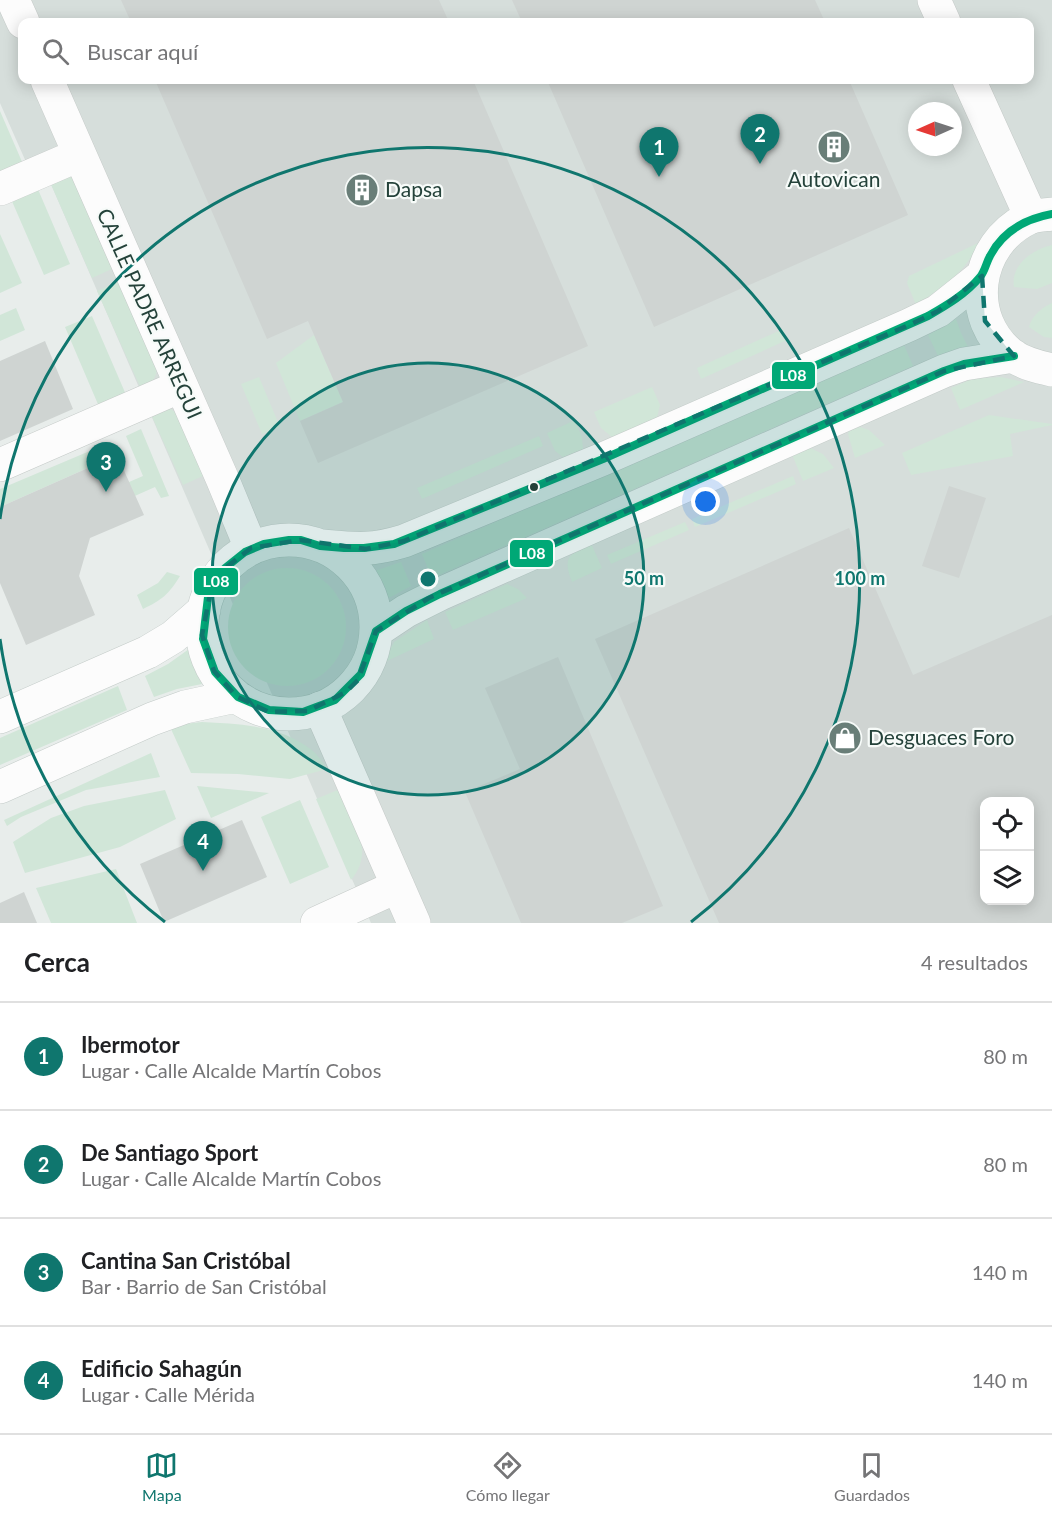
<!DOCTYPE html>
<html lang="es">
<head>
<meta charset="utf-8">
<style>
  body { margin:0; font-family:Lato,sans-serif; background:#f6f6f6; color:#202124 }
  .controls { position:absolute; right:18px; bottom:18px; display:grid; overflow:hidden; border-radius:12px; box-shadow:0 3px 15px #0003 }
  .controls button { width:54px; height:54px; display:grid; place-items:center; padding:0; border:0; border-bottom:2px solid #e0e0e0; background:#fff; color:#202124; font:30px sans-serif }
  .compass { position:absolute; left:908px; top:102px; width:54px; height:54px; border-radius:50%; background:#fff; box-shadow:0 3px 15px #0003; rotate:267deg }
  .you { position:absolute; left:706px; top:502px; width:21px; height:21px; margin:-15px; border:4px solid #fff; border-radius:50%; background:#1a73e8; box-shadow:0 0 0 9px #1a73e833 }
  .badge { display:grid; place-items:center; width:39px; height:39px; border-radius:50%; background:#0f766e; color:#fff; font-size:20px; font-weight:700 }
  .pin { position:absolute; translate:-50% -50px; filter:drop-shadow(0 2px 3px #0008) }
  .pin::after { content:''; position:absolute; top:32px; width:21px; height:18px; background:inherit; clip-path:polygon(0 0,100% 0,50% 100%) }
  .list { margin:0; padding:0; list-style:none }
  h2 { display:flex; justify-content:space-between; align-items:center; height:78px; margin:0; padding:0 24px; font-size:26px }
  h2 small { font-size:20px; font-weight:400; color:#757577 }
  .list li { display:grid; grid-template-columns:39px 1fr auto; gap:18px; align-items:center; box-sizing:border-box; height:108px; padding:0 24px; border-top:2px solid #e0e0e0 }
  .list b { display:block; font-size:22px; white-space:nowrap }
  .list p { margin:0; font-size:20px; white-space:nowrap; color:#757577 }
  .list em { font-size:20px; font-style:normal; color:#757577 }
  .icon { flex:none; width:33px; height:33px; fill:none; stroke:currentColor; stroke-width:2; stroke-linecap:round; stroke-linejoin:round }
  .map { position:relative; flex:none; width:1052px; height:923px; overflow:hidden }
  .search { position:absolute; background:#fff; box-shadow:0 3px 15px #0003; left:18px; right:18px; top:18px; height:66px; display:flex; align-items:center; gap:15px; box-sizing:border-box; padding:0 21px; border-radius:12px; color:#757577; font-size:22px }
  .sheet { height:510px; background:#fff }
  nav { display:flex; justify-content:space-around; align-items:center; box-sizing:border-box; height:84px; border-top:2px solid #e0e0e0; background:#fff; font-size:16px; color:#757577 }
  nav a { display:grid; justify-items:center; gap:3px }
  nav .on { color:#0f766e }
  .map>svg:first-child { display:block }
  .built { fill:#d6dedb; fill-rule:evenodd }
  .green { fill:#d1e6d8 }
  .building { fill:#cfd4d2; fill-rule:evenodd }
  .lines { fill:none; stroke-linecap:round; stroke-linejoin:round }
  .street-casing { stroke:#c5cac8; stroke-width:34 }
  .secondary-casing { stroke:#c3cbc8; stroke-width:34 }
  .street { stroke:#fcfcfc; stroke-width:33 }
  .secondary { stroke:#fcfcfc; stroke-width:33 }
  .bus-1-casing { stroke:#f7fbf9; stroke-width:12 }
  .bus-1 { stroke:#00a876; stroke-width:8 }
  .marked { fill:#0f766e; fill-opacity:0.2; stroke:#0f766e; stroke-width:4.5; stroke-dasharray:12 8; stroke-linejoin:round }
  .ring { fill:none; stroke:#0f766e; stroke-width:3 }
  .bus-dot { fill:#24423a; stroke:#f7fbf9; stroke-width:2 }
  .labels { text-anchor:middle; stroke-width:4.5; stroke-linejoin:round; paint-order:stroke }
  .poi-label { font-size:21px; fill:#24423a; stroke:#f7fbf9; text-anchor:start }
  .street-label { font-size:21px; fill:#24423a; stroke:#f7fbf9 }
  .centre { fill:#0f766e; stroke:#f7fbf9; stroke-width:3 }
  .ring-label { font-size:18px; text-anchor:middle; font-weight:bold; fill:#0f766e; stroke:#f7fbf9; stroke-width:4.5; stroke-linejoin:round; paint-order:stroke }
  .line-badge { stroke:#f7fbf9; stroke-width:2 }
  .badge-label { font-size:16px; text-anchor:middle; font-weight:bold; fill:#fff }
</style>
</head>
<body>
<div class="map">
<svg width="1052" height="923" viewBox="0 0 1052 923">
  <rect width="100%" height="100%" fill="#e8edeb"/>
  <path class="built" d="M0,0H1052V923H371L50,182L37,187L0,103ZM22,22H1030V80H22ZM917,111H953V147H917ZM984,802H1030V900H984Z"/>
  <path class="green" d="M0,111L23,164L0,174Z
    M64,177H71L75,181L114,268L92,278L50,182Z
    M37,187L70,264L44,275L11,199Z
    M0,234L22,283L0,293Z
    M978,243C967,272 940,289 916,305L907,283L909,276Z
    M1052,245V283L1037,289L1014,287C1010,265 1033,249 1052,245Z
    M120,281L157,368C156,380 150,384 142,391L97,291Z
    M1052,303V338L1044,337L1029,327C1032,316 1041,308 1052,303Z
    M16,308L25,330L0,341V315Z
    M92,316L127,397L100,409L65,327Z
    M956,319L961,333L968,347L938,356L928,335Z
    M783,329L787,340L701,379L697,368Z
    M314,335L343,402L300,421L276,363Z
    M904,345L913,366L432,578L422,554Z
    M259,377L280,427L262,434L241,384Z
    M1001,377L1024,382L960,410L951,388L972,379Z
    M652,387L660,405L657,418L612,437L601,428L594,412Z
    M169,408L175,412L205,475L183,485L150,412Z
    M989,415L1052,424V425L1010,434L1013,456L911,475L902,453Z
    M575,420L582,437L583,449L563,457L555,451L547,433Z
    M860,427L869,430L885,445L855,458L848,434L849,431Z
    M141,429L169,496L161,498L155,487L128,499L122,485L143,476L126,436Z
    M539,436L543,446L422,499L417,488Z
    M111,442L117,455L0,507V489Z
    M810,448L823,454L834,468L803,481L791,452Z
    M793,476L796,484L695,527L692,519Z
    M685,522L689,530L611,564L607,555Z
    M591,543L602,568L572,582C562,556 569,555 591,543Z
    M401,562L411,586L383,601L380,585L372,572Z
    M228 627a59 59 0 1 1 118 0a59 59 0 1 1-118 0Z
    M167,572L180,576C169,594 162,600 143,609L137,595L158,583Z
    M507,584L518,589L527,598L453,630L445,612Z
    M427,620L434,639L383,663L394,642Z
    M189,649L194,667L202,684L177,689L154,697L145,676L168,664Z
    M118,686L127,710L0,765V738Z
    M202,722C240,724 282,725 313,751C319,756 323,763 327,769L290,779L238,774L191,773L171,729L184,724Z
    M151,753L160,777L86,790L21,817L7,826L4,820Z
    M197,786L269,793L211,818Z
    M340,789C353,819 376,851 351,880L316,799Z
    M165,790L176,819L120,847L25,873L13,842L51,818L84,806Z
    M300,800L329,867L290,884L261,817Z
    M116,869L137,923H51L36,888Z"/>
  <path class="building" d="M121,0H439L449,22H131Z
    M512,0H815L825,22H522Z
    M155,80H473L588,346L318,463L300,421L343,402L308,321L267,339Z
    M547,80H849L908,215L654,327Z
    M45,341L73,409L0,441V361Z
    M117,455L144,515L90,538L79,576L95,615L26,645L0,583V507Z
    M949,486L986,498L959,578L922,566Z
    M849,528L913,675L1052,615V923H719L595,639ZM984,801H1029V900H984Z
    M558,657L663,906L622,923H521L465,792L520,769L485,688Z
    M242,820L267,877L164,922L140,864Z
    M24,892L37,923H0V903Z"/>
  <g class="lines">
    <defs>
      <path id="street" d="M13,0L23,22
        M934,0L944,22
        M47,80L222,478L251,548
        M969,80L1031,217
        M0,189L79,155
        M0,465L181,386
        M320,708L414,923
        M317,923L398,886"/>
      <path id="secondary" d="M1052,214C1045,215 1036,215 1029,218C974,244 964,319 1013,356C1025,364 1038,367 1052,370
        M202 627a87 87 0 1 1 174 0a87 87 0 1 1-174 0Z
        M323,546C356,549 371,551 404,541L603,459L909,325L938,311L982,276
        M376,631L406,611L440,594L944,371L964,364L1014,356
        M0,717L148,652L173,637L204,610
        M0,787L152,719L185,707L236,696"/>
    </defs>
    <use href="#street" class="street-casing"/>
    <use href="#secondary" class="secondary-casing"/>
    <use href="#street" class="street"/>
    <use href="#secondary" class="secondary"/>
    <defs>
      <path id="bus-1" d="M376,631L361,674L335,700L303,712L269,710L238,697L215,672L203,639L208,597L211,589L225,568L245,552L264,544L289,540H301L320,546L344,548H364L394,544L603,459L928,316C947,305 966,294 980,277C985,271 986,263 990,256C1003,231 1025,219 1052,214
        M376,631L406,611L440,594L944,371L964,364L1014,356"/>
    </defs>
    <use href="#bus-1" class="bus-1-casing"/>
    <use href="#bus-1" class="bus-1"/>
  </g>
  <path class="marked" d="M982,276L985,321L1014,356L944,371L429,598L376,631L358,680L346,692L308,711L269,712L236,696L214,671L202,635L211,589L224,569L251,548L300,540L366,549L404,541L909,325L938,311Z"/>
  <circle cx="428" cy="579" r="216" fill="#0f766e" fill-opacity=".12"/>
  <g class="ring">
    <circle cx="428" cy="579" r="216"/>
    <path d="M165 922A432 432 0 0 1 0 639M0 519A432 432 0 1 1 691 922"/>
  </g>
  <defs>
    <symbol id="building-disc" viewBox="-11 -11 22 22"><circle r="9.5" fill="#697e78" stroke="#f7fbf9"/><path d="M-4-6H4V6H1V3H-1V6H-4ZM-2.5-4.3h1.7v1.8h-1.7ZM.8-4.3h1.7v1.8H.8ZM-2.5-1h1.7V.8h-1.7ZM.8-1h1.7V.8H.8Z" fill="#fff"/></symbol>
    <symbol id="shop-disc" viewBox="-11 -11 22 22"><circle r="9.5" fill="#697e78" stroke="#f7fbf9"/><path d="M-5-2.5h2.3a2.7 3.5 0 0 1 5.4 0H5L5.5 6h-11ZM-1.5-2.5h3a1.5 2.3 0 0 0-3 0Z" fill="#fff"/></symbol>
  </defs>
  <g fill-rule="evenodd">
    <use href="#building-disc" x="815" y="128" width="38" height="38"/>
    <use href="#building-disc" x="343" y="171" width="38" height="38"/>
    <use href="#shop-disc" x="826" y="719" width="38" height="38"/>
  </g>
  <circle class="bus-dot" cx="534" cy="487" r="5"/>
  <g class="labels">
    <g class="poi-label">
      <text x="834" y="187" text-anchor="middle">Autovican</text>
      <text x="385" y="197">Dapsa</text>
      <text x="868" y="745">Desguaces Foro</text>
    </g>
    <g class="street-label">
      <text transform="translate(149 314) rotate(66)" y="7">CALLE PADRE ARREGUI</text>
    </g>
  </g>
  <circle cx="428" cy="579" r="9" class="centre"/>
  <g class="ring-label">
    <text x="644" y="585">50 m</text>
    <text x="860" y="585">100 m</text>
  </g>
  <g class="line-badge">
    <rect x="771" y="361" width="45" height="29" rx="6" fill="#00a876"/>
    <rect x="509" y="539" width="45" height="29" rx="6" fill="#00a876"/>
    <rect x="193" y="567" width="46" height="29" rx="6" fill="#00a876"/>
  </g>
  <g class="badge-label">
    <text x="793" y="381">L08</text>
    <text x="532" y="559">L08</text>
    <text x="216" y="587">L08</text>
  </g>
</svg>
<div class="controls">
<button><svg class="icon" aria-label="locate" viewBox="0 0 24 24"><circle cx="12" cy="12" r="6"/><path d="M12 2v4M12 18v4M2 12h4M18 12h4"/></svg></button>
<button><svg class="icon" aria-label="layers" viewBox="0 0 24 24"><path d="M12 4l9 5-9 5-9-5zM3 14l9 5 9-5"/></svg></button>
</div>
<svg class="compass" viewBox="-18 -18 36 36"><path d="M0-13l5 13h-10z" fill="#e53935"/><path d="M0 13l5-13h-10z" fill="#757577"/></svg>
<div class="you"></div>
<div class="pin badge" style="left:659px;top:177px">1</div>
<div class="pin badge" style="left:760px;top:164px">2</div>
<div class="pin badge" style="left:106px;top:492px">3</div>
<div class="pin badge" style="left:203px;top:871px">4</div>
<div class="search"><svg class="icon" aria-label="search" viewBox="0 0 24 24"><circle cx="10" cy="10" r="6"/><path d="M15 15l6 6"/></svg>Buscar aquí</div>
</div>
<section class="sheet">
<h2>Cerca<small>4 resultados</small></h2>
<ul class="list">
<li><span class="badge">1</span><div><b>Ibermotor</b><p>Lugar · Calle Alcalde Martín Cobos</p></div><em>80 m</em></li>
<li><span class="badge">2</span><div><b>De Santiago Sport</b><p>Lugar · Calle Alcalde Martín Cobos</p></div><em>80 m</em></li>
<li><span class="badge">3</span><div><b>Cantina San Cristóbal</b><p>Bar · Barrio de San Cristóbal</p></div><em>140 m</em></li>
<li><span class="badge">4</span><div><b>Edificio Sahagún</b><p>Lugar · Calle Mérida</p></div><em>140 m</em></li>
</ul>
</section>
<nav>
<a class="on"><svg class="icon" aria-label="map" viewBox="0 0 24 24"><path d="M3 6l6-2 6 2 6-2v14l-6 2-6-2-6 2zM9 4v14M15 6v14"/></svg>Mapa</a>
<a><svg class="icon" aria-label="directions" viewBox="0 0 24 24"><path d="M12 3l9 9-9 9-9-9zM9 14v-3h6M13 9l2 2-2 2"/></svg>Cómo llegar</a>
<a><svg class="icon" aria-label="saved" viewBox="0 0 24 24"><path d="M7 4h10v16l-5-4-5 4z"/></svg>Guardados</a>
</nav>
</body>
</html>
